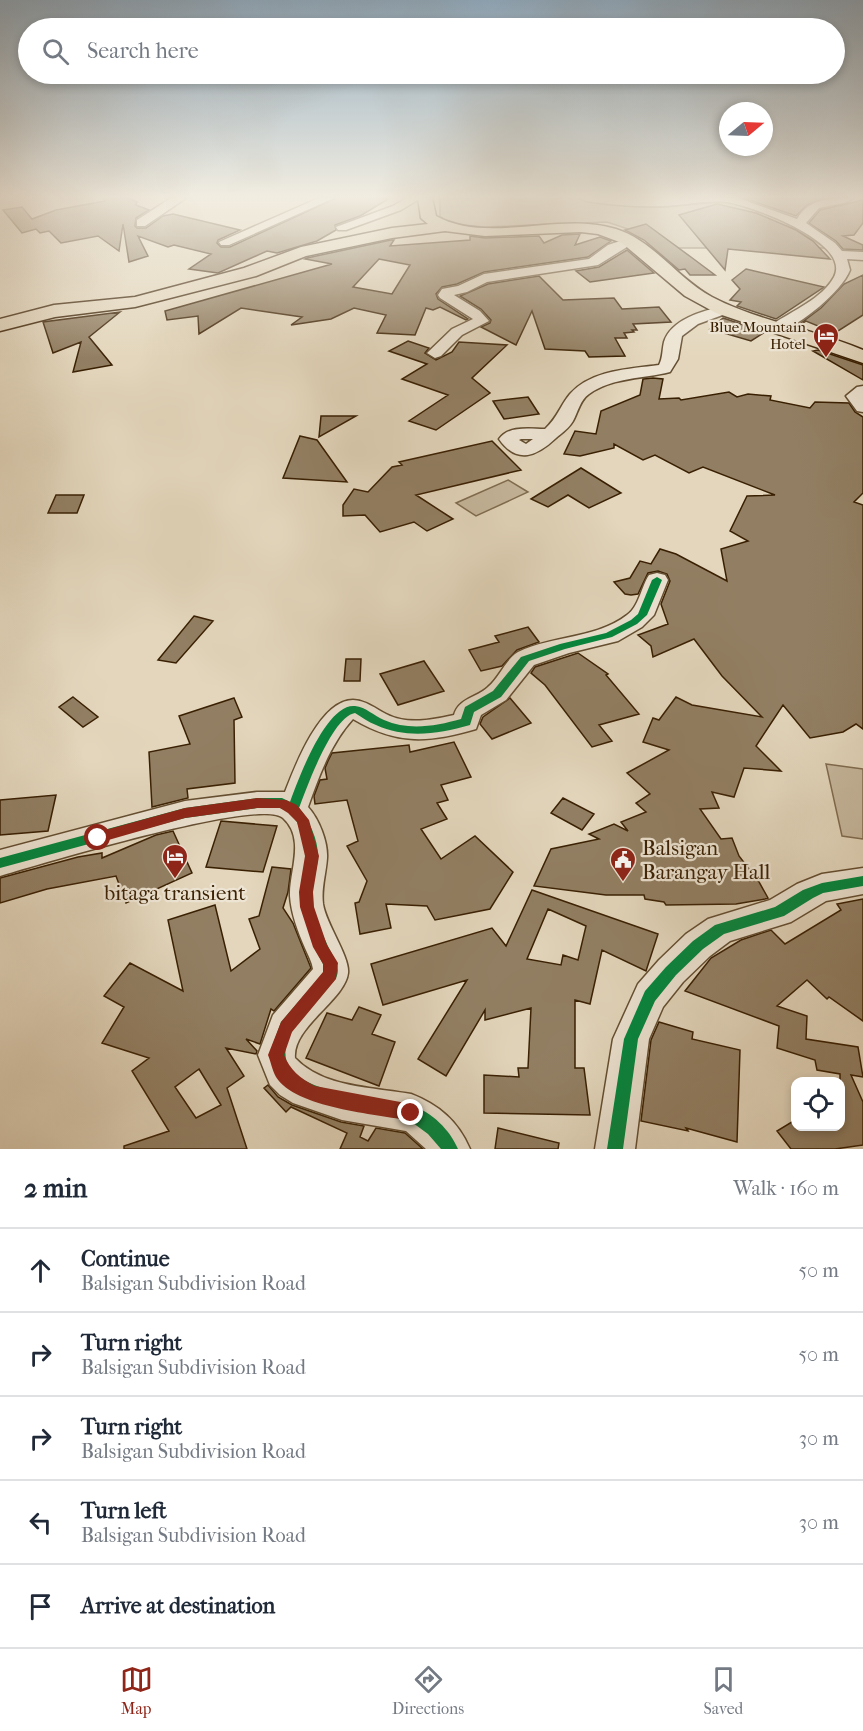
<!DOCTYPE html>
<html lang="en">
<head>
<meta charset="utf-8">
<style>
  body { margin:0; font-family:"IM FELL French Canon",serif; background:#f2f2f3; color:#1f2937 }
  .controls { position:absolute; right:18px; bottom:18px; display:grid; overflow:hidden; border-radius:12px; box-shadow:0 3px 9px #0003 }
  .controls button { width:54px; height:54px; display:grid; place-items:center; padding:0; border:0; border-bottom:2px solid #e0e1e3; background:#fff; color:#1f2937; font:30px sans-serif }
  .compass { position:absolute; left:719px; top:102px; width:54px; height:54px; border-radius:50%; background:#fff; box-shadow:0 3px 9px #0003; rotate:71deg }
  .stop { position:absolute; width:18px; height:18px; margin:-14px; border:4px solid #8f2418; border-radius:50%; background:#fff }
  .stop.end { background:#8f2418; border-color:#fff; box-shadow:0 2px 6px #0008 }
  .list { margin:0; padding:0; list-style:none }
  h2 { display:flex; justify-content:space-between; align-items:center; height:78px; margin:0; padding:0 24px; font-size:26px }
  h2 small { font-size:20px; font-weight:400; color:#747a83 }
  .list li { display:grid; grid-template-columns:39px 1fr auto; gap:18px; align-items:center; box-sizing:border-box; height:84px; padding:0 24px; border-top:2px solid #e0e1e3 }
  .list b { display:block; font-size:22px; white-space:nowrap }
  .list p { margin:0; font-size:20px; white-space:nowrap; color:#747a83 }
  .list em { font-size:20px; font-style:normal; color:#747a83 }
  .icon { flex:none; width:33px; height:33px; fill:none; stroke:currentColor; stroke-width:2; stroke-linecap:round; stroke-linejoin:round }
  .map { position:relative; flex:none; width:863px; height:1149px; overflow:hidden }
  .search { position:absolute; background:#fff; box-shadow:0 3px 9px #0003; left:18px; right:18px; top:18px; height:66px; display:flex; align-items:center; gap:15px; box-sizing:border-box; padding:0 21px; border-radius:33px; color:#747a83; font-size:22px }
  .sheet { height:498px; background:#fff }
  nav { display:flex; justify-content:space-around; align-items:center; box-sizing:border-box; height:84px; border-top:2px solid #e0e1e3; background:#fff; font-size:16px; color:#747a83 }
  nav a { display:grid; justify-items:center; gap:3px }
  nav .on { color:#8f2418 }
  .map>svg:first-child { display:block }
  .green { fill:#c6b79d; stroke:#806c50; stroke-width:1.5 }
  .building { fill:#927f63; stroke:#3a2003; stroke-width:1.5; fill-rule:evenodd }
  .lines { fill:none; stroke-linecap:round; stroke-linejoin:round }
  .minor-casing { stroke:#644e31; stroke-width:3 }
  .major-casing { stroke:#3a2003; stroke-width:3 }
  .minor { fill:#ede4d3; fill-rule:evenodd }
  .major { fill:#e3d6bc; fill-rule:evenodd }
  .cycleway-casing { stroke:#ede4d3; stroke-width:4 }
  .cycleway { fill:#00873e; fill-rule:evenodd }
  .route { fill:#8f2418 }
  .labels { text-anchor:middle; stroke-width:4.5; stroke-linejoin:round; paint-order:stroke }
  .far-poi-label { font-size:15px; fill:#3a2003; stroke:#ede4d3; text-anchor:end }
  .near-poi-label { font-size:21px; fill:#3a2003; stroke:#ede4d3; text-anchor:start }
</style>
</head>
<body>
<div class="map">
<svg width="863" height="1149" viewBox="0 0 863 1149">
  <rect width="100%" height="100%" fill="#e3d6bc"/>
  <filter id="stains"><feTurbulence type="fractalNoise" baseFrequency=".00333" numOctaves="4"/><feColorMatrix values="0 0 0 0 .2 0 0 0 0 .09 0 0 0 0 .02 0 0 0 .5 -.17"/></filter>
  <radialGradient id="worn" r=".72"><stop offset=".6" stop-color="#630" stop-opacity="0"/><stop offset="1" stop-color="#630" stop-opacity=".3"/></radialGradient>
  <path class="green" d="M440,198H574L609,204L668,207L725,201L776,217L826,248H662L649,236L607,222L483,227L464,225L445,220L440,216Z
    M508,480L528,492L476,516L456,503Z
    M826,764L863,769V839L842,836Z"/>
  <path class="building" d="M102,198H129L137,202L136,205L149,210L136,218L135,226L137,228H146L163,216L173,214L240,230L218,240L217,243L221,247H230L336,198H390L360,216L335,225L336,230L317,241L277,253L267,251L218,273L189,269L211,254L174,245L168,247L138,236L148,256L129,262L123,224L119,251L98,236L61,243L49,231L40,233L36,229L22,233L3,210L22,207L32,219L56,210L105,201Z
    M744,198H825L807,205L796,216Z
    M863,200V223L854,235L843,236L863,245V250L843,249L836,241L809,223L820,210Z
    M717,204L756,213L796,230L813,241L830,259L728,249L725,270L679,215Z
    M646,224L695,260L715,275H690L685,269L679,270L644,240L625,230Z
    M580,234L575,245L600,237L611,241L588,257L484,272L457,284L442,287L436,294L438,299L468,319L466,320L440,307L433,310L426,308L415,335L377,333L386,315L354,308L331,319L291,325L302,317L241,308L199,334L198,316L167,320L165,311L332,264L305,259L307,258L391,240H394L390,246L470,240V236L485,238L539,236L544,243L562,235ZM379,259L410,265L392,294L353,287Z
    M627,250L654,273L590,282L576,271L599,267Z
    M746,269L824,287L776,319L737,306L741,302L730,300L740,289L732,280Z
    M863,275V315L835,333L806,321L798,326H797L821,308L844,284Z
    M539,276L563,300L614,298L622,309L659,307L671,322L633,324L637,330H632L634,332L624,333L627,338H615L625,356L589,357L585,351L545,349L532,311L516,345L481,327L490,323L491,320L481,309L460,296L488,284Z
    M120,312L89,337L112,365L73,372L81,342L53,353L43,322Z
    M723,318L765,332L751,341L710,329Z
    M408,341L429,348L425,353L436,360L452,352L459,342L507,345L472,378L490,393L436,430L409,421L448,395L402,379L427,364L389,351Z
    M818,350L863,365V380L813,351Z
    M653,378L663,379L659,399L679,398L681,400L729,392L737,397L748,394L771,396L770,400L810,408L815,402L849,403L855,412L863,417V493L854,502L863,505V729L856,724L843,732L810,738L783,705L756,746L781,771L744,768L734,797L712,792L719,808L700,809L721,839L732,838L739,856L752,873H754L768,898L765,899L736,904L666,905L664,902L645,899L644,895H606L534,886L551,849L599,839L589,834L614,824L628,831L621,822L646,812L636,803L650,794L627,773L669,750L643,742L653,718L659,720L676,697L692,705L762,717L722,676L694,639L653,657L651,646L638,635L668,624L661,604L670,581L667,574L658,571L648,573L638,594L631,595L625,594L614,582L630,578L640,561L651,564L660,549L676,554L727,581L721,549L748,541L730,531L747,496L775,495L703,467L689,473L655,455L643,460L614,444V448L580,456L564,454L575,431L596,434L601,411L640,395L643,379Z
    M528,397L539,414L504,419L493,401Z
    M321,416H356L319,437Z
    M300,436L317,440L347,482L283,478Z
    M492,441L521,470L416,495L453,519L427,531L414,522L380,532L365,515L343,516V505L354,489L368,492L392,467L402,465L399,462Z
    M581,468L621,493L589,508L568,495L548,507L531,499Z
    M56,495H84L77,513H48Z
    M194,616L213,621L176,663L158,660Z
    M528,627L539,642L517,650L502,666L481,671L469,650L499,642L495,636Z
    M578,653L608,674L606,675L639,714L599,725L612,741L592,747L545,685L531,673L535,667Z
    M346,659H361L360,681H344Z
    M424,661L444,691L398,705L380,674Z
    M73,697L98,717L83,727L59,707Z
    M234,698L242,717L234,720L235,783L187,789L188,798L152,807L149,752L190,744L179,716Z
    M510,698L531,723L492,739L480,724L483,717Z
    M454,742L471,777L441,785L448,800L437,803L447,819L421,829L441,859L475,836L513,872L490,909L435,920L427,906L386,904L391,928L360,934L355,903L359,902L367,881L347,846L358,841L347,800L315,804L314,796L320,780L327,779L325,768L328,761L332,753L409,745L410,752Z
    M56,795L48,831L0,835V800Z
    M563,798L594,814L582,830L551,813Z
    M221,821L277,826L263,872L206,867Z
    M173,831L192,873L126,903L116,876L47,889L0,903V878L78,857L102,853V858L156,835Z
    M272,867L291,869L288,892L283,908L293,923L311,968L274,1011L271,1009L260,1044L246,1039L257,1051L256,1054L226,1048L244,1076L227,1088L247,1149H124V1146L169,1131L132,1071L149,1058L102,1043L124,1007L104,996L130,963L183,991L168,920L215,905L231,971L260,949L249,919L259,916ZM199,1069L221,1105L196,1118L175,1087Z
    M532,890L658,934L646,971L602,950L590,1004L575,1000V1068H584L590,1115L484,1113V1075L519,1077L518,1068H528L531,1008L485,1020V1010L446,1076L418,1059L467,980L383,1005L371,964L492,928L506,946ZM548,909L586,926L578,960L563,955L561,965L527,959Z
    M863,899V1021L829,997L827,999L807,980L777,1006L807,1016L806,1039L858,1047L863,1077L851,1075L863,1102V1145L835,1149H791L777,1131L795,1120V1126H840V1074L817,1070L815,1060L777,1048L779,1026L685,991L711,958L741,940L771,930L785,944L841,910L837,904Z
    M359,1007L381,1015L372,1034L395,1042L379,1086L306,1058L327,1013L352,1020Z
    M659,1022L693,1032L692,1039L740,1050L737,1142L686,1128L688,1131L641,1121L651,1040Z
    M268,1085L278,1097L292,1105L341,1122L364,1126L360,1137L368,1141L376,1128L405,1133L423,1149H340L347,1133L291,1107L286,1112L264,1088Z
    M498,1128L559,1143L558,1149H495Z"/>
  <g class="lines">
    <defs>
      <path id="minor" d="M171,198H186L145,226H137V220Z
        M319,198H334L229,245H221L219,242Z
        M407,198H421L401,210L346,230H338L336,227L393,206Z
        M580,198H738L797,219C809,198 832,198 854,198L844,203L819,208L806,223L835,243L842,251L863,252V260L847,259L850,270C842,291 800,326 778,332L773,330L770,327L773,324C792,311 823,298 834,277C852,242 752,206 727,202C706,200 685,205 664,206C638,207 612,205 586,201Z
        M629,238L633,239L635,242L598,265L487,282L467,292L454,295L480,311L489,321L462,335L441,356L435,358L427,353L452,329L473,319L440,298L438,295L442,289L458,286L484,274L589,259L608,245Z
        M723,306L728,307L730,310L728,313L698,324L682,336L678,359L670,372C643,379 613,377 589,394C580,400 578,412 573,421C569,428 562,433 556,438C537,456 517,465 499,439C509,425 530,429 545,429C558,417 560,406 570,394C591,370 629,369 659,365C663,357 662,350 664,342C671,319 703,311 723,306ZM533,439L526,444L519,440L521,439Z
        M863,386V412L857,411L846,396L857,387Z
        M657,573L665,575L668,580L654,615L642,627L618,641L569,653L534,665L506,700L481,715L476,729C428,743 397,745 353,719C331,743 319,776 308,807C319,819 328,842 327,858C326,874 321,888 323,904C326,924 350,957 348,973C345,1000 292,1027 295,1058C323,1088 373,1087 411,1094C439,1105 458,1121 470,1149H426L406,1131L342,1120L293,1103L280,1095L270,1085L258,1055L273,1015L313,969C312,962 308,955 305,948C298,932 291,913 290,896C289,871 306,839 283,818C260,797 38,865 0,876V850L185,801L257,792H285C295,766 320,700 353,700C365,700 376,709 386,714C407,725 432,720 454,715C459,698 476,698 488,687C499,678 506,659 518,652C553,635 596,639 627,615C639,607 641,587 649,575Z
        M863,868V894L826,901L791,922L730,941L710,956L683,982L663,1007L649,1039L635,1149H595L613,1039L638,984L659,960L686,934L708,919L770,900L797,884L822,874Z"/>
      <path id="major" d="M418,198H432L436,216C488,245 559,211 616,229C654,241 678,279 712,297C760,322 814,329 863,350V363L716,313L685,296L622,243L598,234L581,232L485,236L445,231L392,238L306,256L256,276L135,307L55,317L0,331V319L54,305L135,297L244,268L301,247L392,228L428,224L421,218Z"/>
    </defs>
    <use href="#minor" class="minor-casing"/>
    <use href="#major" class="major-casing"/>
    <use href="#minor" class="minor"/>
    <use href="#major" class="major"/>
    <defs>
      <path id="cycleway" d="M657,577L662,580L647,615L637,624L612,637L565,649L529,661L501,697L474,712L470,725C438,734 407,739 376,725C368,722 362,717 355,713C332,717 307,787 299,808C310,821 319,842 318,859C316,876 309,893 314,910C318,921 322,934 327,944C332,956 342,966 336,978C326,990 316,1002 306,1014C302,1019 295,1025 292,1031C256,1097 378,1094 412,1106C432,1112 450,1130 458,1149H441L428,1134L409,1120L342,1108L324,1103L301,1095L288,1087L278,1077L269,1055L281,1022L324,972L323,964L314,947L301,907L300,892L306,856L302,836L297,822L289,812L280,808H257L185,818L0,868V858L185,808L257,798H282L290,802C298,780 326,703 355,706C366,707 374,716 384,720C409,731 436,726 461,719L465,707L493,691L521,657L560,644L606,633L631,620L638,614L652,580Z
        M863,876V886L823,893L813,898L784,916L724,934L703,949L676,975L655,1001L638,1039L623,1149H607L624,1039L645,991L666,967L693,941L715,925L775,907L803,890L822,883Z"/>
    </defs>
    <use href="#cycleway" class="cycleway-casing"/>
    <use href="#cycleway" class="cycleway"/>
  </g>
  <linearGradient id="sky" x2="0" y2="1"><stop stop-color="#8fa9bd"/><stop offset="0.55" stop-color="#f2ede1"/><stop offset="1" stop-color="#f2ede1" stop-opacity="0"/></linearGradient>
  <rect width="863" height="358" fill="url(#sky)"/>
  <path class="route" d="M257,798L286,800L297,805L309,820L319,856L313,892L314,907L327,945L338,963L336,979L292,1032L284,1055C290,1070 300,1078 315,1086L411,1104L417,1107L420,1113L417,1119L411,1121C376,1114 295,1108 276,1077C272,1070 271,1062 268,1055L281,1022L323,972V964L313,947L300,907L299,892L305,856L297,822L288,813L280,808H257L185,818L98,843L91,838L98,832L185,808Z"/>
  <defs>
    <symbol id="hotel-pin" viewBox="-11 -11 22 30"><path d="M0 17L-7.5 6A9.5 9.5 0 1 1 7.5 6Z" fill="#8f2418" stroke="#ede4d3"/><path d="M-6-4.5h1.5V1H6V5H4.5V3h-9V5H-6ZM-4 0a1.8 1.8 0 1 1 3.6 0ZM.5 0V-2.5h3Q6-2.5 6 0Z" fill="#fff"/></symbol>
    <symbol id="civic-pin" viewBox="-11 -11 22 30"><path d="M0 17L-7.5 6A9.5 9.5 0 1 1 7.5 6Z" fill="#8f2418" stroke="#ede4d3"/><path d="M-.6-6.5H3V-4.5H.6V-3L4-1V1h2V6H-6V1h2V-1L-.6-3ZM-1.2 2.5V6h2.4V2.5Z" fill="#fff"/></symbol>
  </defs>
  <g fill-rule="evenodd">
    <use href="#hotel-pin" x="811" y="321" width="30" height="40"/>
    <use href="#hotel-pin" x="160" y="842" width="30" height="40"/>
    <use href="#civic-pin" x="608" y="845" width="30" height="40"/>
  </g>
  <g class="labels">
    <g class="far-poi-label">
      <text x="806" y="332">Blue Mountain<tspan x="806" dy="17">Hotel</tspan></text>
    </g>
    <g class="near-poi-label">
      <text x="642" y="855">Balsigan<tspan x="642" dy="24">Barangay Hall</tspan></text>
      <text x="175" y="900" text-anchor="middle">bitaga transient</text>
    </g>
  </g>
  <rect width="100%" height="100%" filter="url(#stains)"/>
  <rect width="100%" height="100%" fill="url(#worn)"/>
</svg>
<div class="controls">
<button><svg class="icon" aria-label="locate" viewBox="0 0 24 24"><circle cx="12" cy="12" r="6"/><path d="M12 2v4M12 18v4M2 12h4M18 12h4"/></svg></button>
</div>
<svg class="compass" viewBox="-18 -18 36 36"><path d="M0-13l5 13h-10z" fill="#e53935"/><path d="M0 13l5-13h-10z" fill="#747a83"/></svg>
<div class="stop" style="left:98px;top:838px"></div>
<div class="stop end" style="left:411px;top:1113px"></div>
<div class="search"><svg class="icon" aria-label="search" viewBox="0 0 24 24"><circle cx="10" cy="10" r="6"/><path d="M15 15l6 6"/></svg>Search here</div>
</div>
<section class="sheet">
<h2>2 min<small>Walk · 160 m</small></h2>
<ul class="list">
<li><svg class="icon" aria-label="ahead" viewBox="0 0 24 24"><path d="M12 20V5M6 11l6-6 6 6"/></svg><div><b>Continue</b><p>Balsigan Subdivision Road</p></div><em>50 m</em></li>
<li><svg class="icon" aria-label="right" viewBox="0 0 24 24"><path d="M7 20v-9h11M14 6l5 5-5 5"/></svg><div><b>Turn right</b><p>Balsigan Subdivision Road</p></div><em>50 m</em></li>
<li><svg class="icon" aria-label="right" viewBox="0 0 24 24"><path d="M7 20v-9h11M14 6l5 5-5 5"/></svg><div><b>Turn right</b><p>Balsigan Subdivision Road</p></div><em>30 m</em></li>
<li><svg class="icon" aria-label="left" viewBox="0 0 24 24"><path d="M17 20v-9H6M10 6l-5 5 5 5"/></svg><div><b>Turn left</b><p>Balsigan Subdivision Road</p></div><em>30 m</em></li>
<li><svg class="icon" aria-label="arrive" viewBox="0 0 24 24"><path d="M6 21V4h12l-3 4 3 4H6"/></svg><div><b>Arrive at destination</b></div></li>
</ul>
</section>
<nav>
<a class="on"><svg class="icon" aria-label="map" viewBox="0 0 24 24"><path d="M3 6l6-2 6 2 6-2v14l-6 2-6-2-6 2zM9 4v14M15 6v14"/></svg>Map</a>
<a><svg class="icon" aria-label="directions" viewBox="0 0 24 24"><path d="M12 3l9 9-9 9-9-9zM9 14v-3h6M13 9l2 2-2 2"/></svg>Directions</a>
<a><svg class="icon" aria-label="saved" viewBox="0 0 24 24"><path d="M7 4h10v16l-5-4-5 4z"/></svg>Saved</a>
</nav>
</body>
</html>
